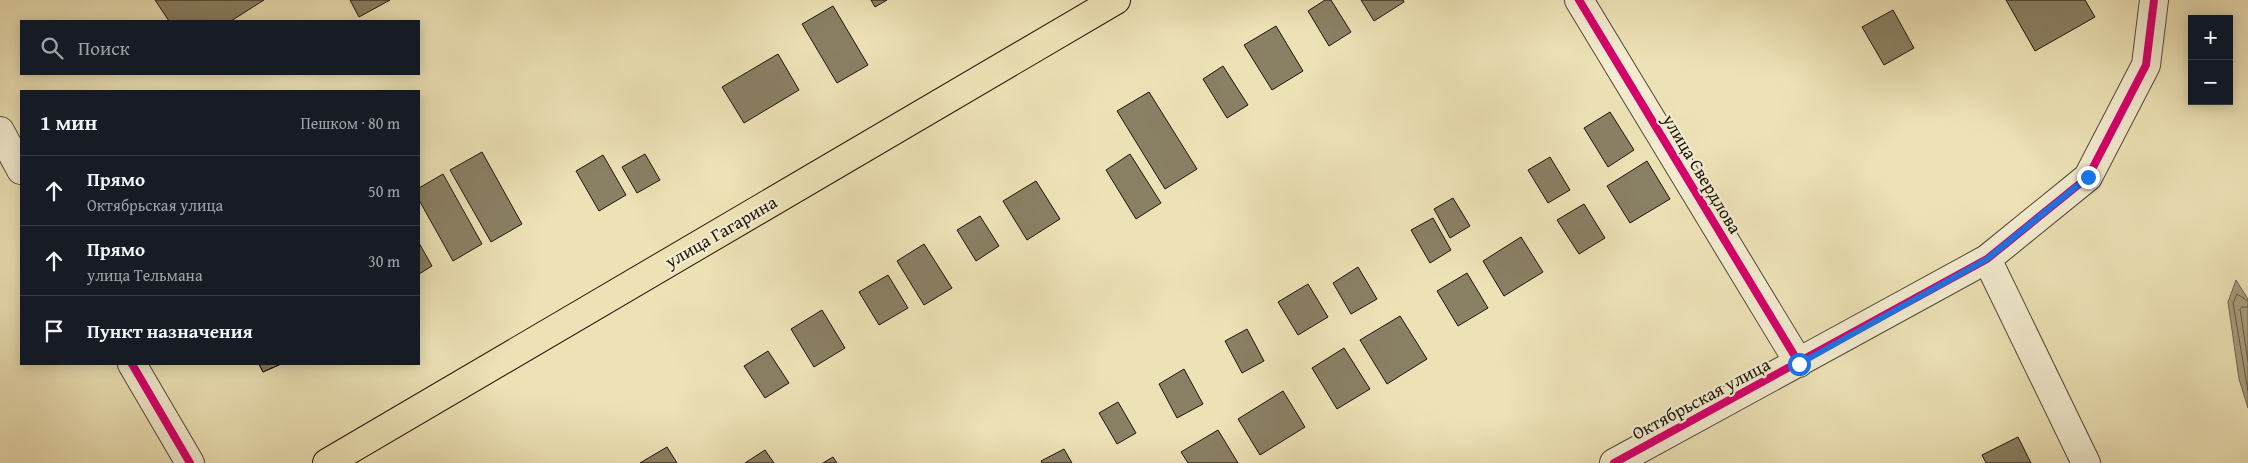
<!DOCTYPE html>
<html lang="ru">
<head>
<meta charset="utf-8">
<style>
  body { margin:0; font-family:"Gentium Book Plus",serif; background:#20242c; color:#f1f3f6 }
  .controls { position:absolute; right:15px; top:15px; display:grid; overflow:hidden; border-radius:0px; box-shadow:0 2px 12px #0003 }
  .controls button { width:45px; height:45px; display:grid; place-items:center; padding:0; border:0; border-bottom:1px solid #363941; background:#171b24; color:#f1f3f6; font:25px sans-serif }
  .stop { position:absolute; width:15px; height:15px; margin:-11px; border:4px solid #1a73e8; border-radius:50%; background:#fff }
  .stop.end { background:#1a73e8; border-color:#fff; box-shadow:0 1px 5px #0008 }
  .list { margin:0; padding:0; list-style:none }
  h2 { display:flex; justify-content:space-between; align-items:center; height:65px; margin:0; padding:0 20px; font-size:21px }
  h2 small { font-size:16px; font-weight:400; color:#9ea1a6 }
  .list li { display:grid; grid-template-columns:32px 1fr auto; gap:15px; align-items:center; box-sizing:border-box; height:70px; padding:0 20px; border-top:1px solid #363941 }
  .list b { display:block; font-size:19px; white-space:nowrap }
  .list p { margin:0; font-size:16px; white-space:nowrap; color:#9ea1a6 }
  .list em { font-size:16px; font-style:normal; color:#9ea1a6 }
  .icon { flex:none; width:28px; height:28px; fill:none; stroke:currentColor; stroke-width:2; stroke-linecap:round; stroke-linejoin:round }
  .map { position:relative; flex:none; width:2248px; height:463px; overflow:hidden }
  .search { position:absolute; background:#171b24; box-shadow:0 2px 12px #0003; left:20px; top:20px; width:400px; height:55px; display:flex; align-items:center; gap:12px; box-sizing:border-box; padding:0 18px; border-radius:0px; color:#9ea1a6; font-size:19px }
  .panel { position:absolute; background:#171b24; box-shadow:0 2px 12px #0003; left:20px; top:90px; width:400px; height:275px; border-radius:0px }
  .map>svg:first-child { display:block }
  .water { fill:#a79c7c; stroke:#70664f }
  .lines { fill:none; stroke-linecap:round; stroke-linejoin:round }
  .shore { stroke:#625844; stroke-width:1 }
  .building { fill:#8a8064; stroke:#1e150b }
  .minor-casing { stroke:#524836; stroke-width:30 }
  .major-casing { stroke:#1e150b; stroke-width:30 }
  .minor { stroke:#f3ecd0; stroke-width:28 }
  .major { stroke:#ede2b6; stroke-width:28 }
  .cycleway-casing { stroke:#f3ecd0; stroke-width:11 }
  .cycleway { stroke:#d6006c; stroke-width:8 }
  .route { stroke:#1a73e8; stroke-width:6 }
  .labels { text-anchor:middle; stroke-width:4.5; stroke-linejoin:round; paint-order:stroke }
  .street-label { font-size:18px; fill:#1e150b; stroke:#f3ecd0 }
</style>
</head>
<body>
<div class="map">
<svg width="2248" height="463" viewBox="0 0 2248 463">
  <rect width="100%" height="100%" fill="#ede2b6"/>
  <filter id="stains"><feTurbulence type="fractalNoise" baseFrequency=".004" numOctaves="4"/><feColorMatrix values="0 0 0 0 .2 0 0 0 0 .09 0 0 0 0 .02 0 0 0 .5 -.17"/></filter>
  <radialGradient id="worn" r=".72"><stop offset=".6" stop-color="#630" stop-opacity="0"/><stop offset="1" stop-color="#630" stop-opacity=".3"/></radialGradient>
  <path class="water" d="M2236,280L2248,299V408L2239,379L2228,302Z"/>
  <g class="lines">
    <path class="shore" d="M2248,301L2237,294L2233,303L2248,391
      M2248,307H2242L2240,309L2248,361"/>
  </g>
  <path class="building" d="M155,0H264L231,21H169Z
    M350,0H390L359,17Z
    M871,0H887L875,7Z
    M1325,0H1331L1351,32L1329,46L1308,11Z
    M1361,0H1403L1404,2L1374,21Z
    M2006,0H2085L2095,17L2035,51Z
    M833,6L868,65L837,83L802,24Z
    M1893,10L1914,48L1884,65L1862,27Z
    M1276,26L1303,71L1272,90L1244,45Z
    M778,54L799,90L744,123L722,87Z
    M1223,66L1248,105L1227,118L1203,79Z
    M1149,92L1197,169L1165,189L1117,111Z
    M1610,112L1634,150L1608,167L1584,128Z
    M482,152L522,224L491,242L450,170Z
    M645,154L660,180L637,193L622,167Z
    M1130,154L1161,203L1136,219L1106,170Z
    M603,155L626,195L599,211L576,171Z
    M1550,157L1570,190L1548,203L1528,170Z
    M1647,161L1670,199L1630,223L1607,186Z
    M443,174L482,244L453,261L419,200V188Z
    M1036,181L1060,219L1027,240L1003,201Z
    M1453,198L1470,226L1450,238L1434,209Z
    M1584,204L1605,238L1579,254L1557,220Z
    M980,216L999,246L976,261L957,230Z
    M1433,218L1451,250L1430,263L1411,230Z
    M1521,237L1543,272L1504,296L1483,261Z
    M419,243L432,266L419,274Z
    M924,244L952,288L924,305L897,261Z
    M1358,267L1377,299L1351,314L1333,283Z
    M1467,273L1488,308L1458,326L1437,291Z
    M888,275L908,308L879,325L859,292Z
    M1308,284L1328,317L1298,335L1278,302Z
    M822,310L845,348L814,367L791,329Z
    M1400,316L1427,359L1387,384L1360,340Z
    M1247,329L1264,361L1242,373L1225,341Z
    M1344,348L1370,389L1337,409L1312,368Z
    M768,351L789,383L765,398L744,366Z
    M259,364H281L263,372Z
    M259,364H281L263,372Z
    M1184,369L1203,404L1177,418L1159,384Z
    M1283,391L1305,427L1260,455L1238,419Z
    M1118,402L1136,433L1117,444L1099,413Z
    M1218,430L1238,463H1188L1181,452Z
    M2018,437L2031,463H1986L1982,455Z
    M667,447L677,463H640Z
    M1064,449L1072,463H1042L1041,461Z
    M765,450L774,463H745Z
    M833,457L837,463H823Z"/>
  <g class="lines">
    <defs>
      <path id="minor" d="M1579,0L1799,363
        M0,131L21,170
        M1987,259L2086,463
        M132,364L190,463
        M1614,463L1987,259L2088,177L2146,65L2154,0"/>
      <path id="major" d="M327,463L1116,0"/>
    </defs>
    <use href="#minor" class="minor-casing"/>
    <use href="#major" class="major-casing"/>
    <use href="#minor" class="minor"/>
    <use href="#major" class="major"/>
    <defs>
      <path id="cycleway" d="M1579,0L1799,363
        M132,364L190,463
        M1614,463L1987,259L2088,177L2146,65L2154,0"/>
    </defs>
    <use href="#cycleway" class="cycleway-casing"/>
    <use href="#cycleway" class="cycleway"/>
  </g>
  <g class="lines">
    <path class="route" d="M1799,364L1987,259L2088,177"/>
  </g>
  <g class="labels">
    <g class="street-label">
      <text transform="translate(1702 174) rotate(59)" y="6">улица Свердлова</text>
      <text transform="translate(721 232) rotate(-30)" y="6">улица Гагарина</text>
      <text transform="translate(1701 399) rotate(-28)" y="6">Октябрьская улица</text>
    </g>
  </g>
  <rect width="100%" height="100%" filter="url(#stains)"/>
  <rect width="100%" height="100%" fill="url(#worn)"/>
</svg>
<div class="controls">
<button>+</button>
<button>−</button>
</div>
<div class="stop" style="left:1799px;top:364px"></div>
<div class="stop end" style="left:2088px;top:177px"></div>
<div class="search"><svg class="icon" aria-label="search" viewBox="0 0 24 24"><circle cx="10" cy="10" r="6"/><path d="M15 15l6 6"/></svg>Поиск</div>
<section class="panel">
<h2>1 мин<small>Пешком · 80 m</small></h2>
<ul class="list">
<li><svg class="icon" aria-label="ahead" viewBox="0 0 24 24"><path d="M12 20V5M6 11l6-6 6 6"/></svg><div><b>Прямо</b><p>Октябрьская улица</p></div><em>50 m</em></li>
<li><svg class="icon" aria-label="ahead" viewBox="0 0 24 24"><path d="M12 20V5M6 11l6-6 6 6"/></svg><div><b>Прямо</b><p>улица Тельмана</p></div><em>30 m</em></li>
<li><svg class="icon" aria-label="arrive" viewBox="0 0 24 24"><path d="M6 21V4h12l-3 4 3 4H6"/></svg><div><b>Пункт назначения</b></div></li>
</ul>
</section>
</div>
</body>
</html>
